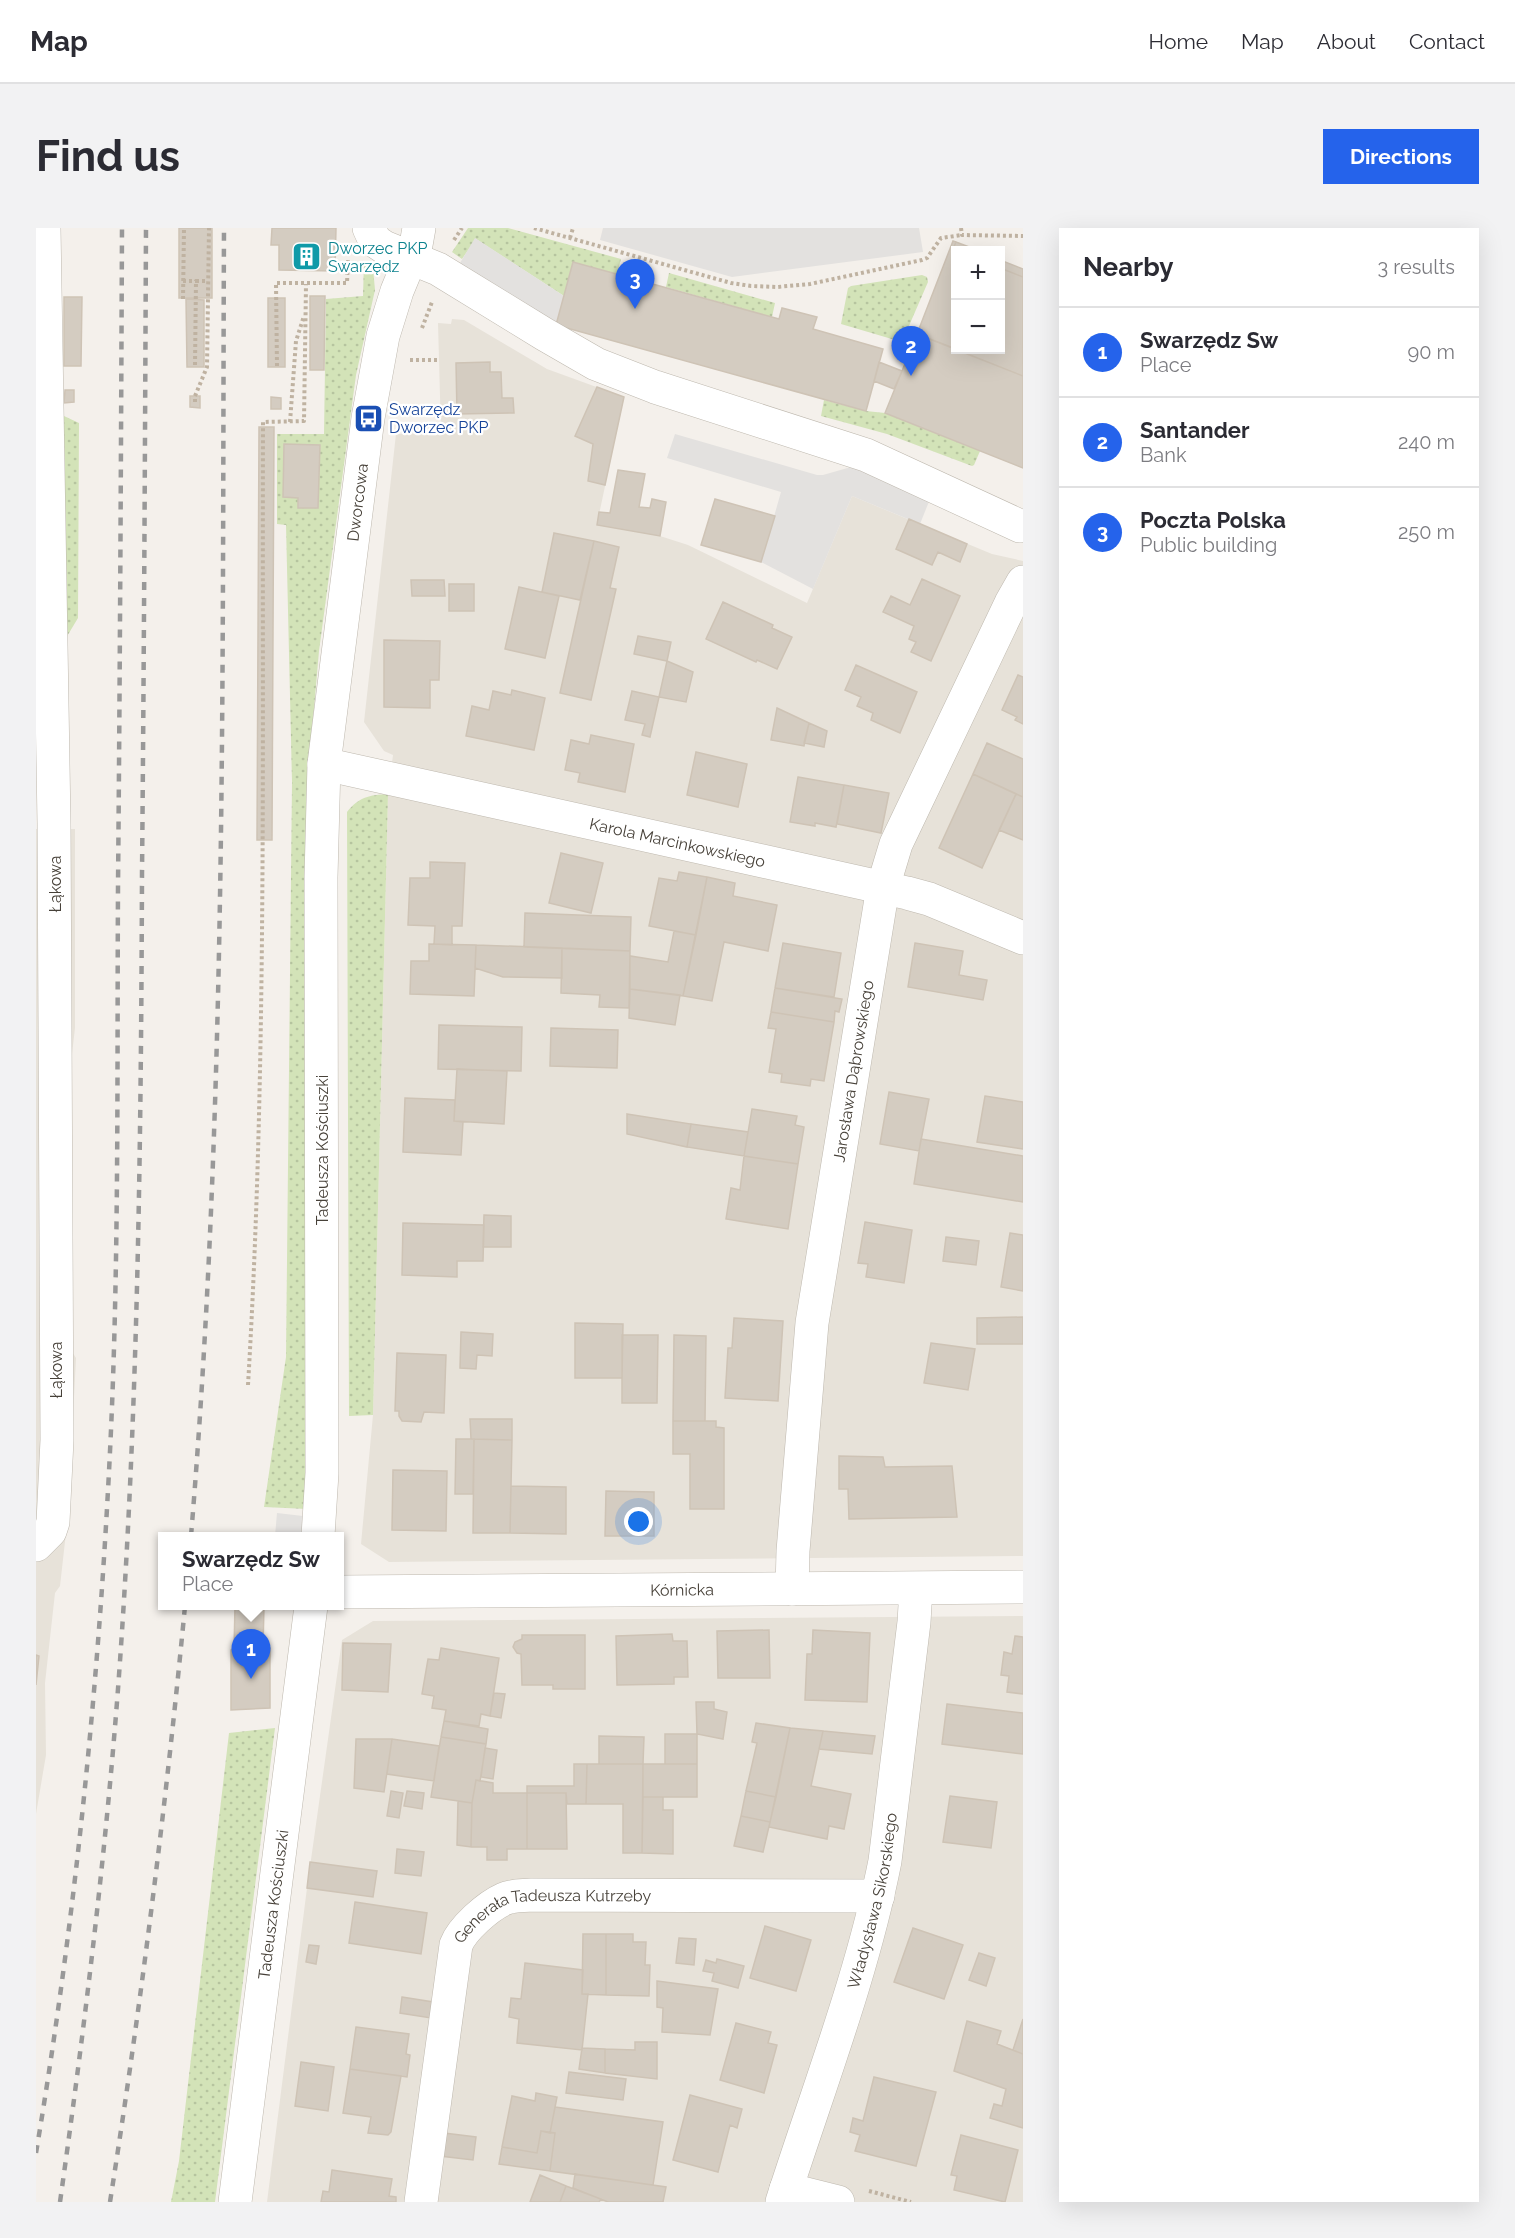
<!DOCTYPE html>
<html lang="en">
<head>
<meta charset="utf-8">
<style>
  body { margin:0; font-family:Raleway,sans-serif; background:#f2f2f3; color:#2b2b33 }
  .controls { position:absolute; right:18px; top:18px; display:grid; overflow:hidden; border-radius:0px; box-shadow:0 6px 24px #0002 }
  .controls button { width:54px; height:54px; display:grid; place-items:center; padding:0; border:0; border-bottom:2px solid #e1e1e2; background:#fff; color:#2b2b33; font:30px sans-serif }
  .you { position:absolute; left:603px; top:1294px; width:21px; height:21px; margin:-15px; border:4px solid #fff; border-radius:50%; background:#1a73e8; box-shadow:0 0 0 9px #1a73e833 }
  .badge { display:grid; place-items:center; width:39px; height:39px; border-radius:50%; background:#2563eb; color:#fff; font-size:20px; font-weight:700 }
  .pin { position:absolute; translate:-50% -50px; filter:drop-shadow(0 2px 3px #0008) }
  .pin::after { content:''; position:absolute; top:32px; width:21px; height:18px; background:inherit; clip-path:polygon(0 0,100% 0,50% 100%) }
  .popup { position:absolute; left:122px; top:1304px; width:186px; height:78px; box-sizing:border-box; display:grid; place-content:center; border-radius:0px; background:#fff; filter:drop-shadow(0 2px 4px #0005); font-size:20px; white-space:nowrap; color:#7c7c81 }
  .popup b { font-size:22px; color:#2b2b33 }
  .popup::after { content:''; position:absolute; left:50%; top:100%; margin-left:-12px; border:12px solid transparent; border-top-color:#fff }
  .list { margin:0; padding:0; list-style:none }
  h2 { display:flex; justify-content:space-between; align-items:center; height:78px; margin:0; padding:0 24px; font-size:26px }
  h2 small { font-size:20px; font-weight:400; color:#7c7c81 }
  .list li { display:grid; grid-template-columns:39px 1fr auto; gap:18px; align-items:center; box-sizing:border-box; height:90px; padding:0 24px; border-top:2px solid #e1e1e2 }
  .list b { display:block; font-size:22px; white-space:nowrap }
  .list p { margin:0; font-size:20px; white-space:nowrap; color:#7c7c81 }
  .list em { font-size:20px; font-style:normal; color:#7c7c81 }
  .map { position:relative; flex:none; width:987px; height:1974px; overflow:hidden; border-radius:0px }
  header { display:flex; align-items:center; gap:36px; box-sizing:border-box; height:84px; padding:0 30px; background:#fff; border-bottom:2px solid #e1e1e2 }
  header strong { font-size:28px }
  nav { display:flex; gap:33px; margin-inline-start:auto; font-size:21px }
  .intro { display:flex; align-items:center; justify-content:space-between; box-sizing:border-box; height:144px; padding:0 36px }
  h1 { margin:0; font-size:42px }
  .button { padding:15px 27px; border-radius:0px; background:#2563eb; color:#fff; font-size:21px; font-weight:700 }
  main { display:flex; gap:36px; padding:0 36px }
  aside { flex:1; background:#fff; border-radius:0px; box-shadow:0 6px 24px #0002 }
  .map>svg:first-child { display:block }
  .residential { fill:#e7e2d9 }
  .grass { fill:url(#grass-dots) }
  .parking { fill:#e3e1df }
  .building { fill:#d4ccc1; stroke:#cec3b5; stroke-width:1.5 }
  .lines { fill:none; stroke-linecap:round; stroke-linejoin:round }
  .minor-casing { stroke:#beb8ae; stroke-width:34 }
  .path { stroke:#bfb2a1; stroke-width:4; stroke-dasharray:3 3; stroke-linecap:butt }
  .minor { stroke:#fff; stroke-width:33 }
  .rail { stroke:#989898; stroke-width:4.5; stroke-dasharray:8 8; stroke-linecap:butt }
  .labels { text-anchor:middle; stroke-width:4.5; stroke-linejoin:round; paint-order:stroke }
  .culture-label { font-size:16px; fill:#0d838f; stroke:#fff; text-anchor:start }
  .transit-label { font-size:16px; fill:#164399; stroke:#fff; text-anchor:start }
  .street-label { font-size:16px; fill:#474139; stroke:#fff }
</style>
</head>
<body>
<header>
<strong>Map</strong>
<nav><a>Home</a><a>Map</a><a>About</a><a>Contact</a></nav>
</header>
<div class="intro"><h1>Find us</h1><a class="button">Directions</a></div>
<main>
<div class="map">
<svg width="987" height="1974" viewBox="0 0 987 1974">
  <defs>
    <pattern id="grass-dots" width="8" height="8" patternUnits="userSpaceOnUse" patternTransform="scale(1.5)"><rect width="8" height="8" fill="#d3e3b8"/><path d="M2 2h.1M6 6h.1" fill="none" stroke="#b6c49f" stroke-width="1.8" stroke-linecap="round"/></pattern>
  </defs>
  <rect width="100%" height="100%" fill="#f4f0eb"/>
  <path class="residential" d="M416,91L428,92L511,141L588,169L561,296L624,308L652,317L771,375L816,268L956,326L987,333V1328L353,1334L325,1316L337,1187L352,566L357,527L348,523L328,494L360,206L405,205L402,95L415,96Z
    M0,601H39V800L36,826L33,1119L40,1130L32,1287L24,1358L19,1365L9,1455L10,1527L0,1586Z
    M987,1388V1974H231L271,1660L306,1412L337,1393Z"/>
  <path class="grass" d="M432,0H472L585,31L581,46L537,34L528,68L440,11L426,31L416,24Z
    M328,33L335,36L337,40L339,62L320,147L283,423L271,561V1281L228,1279L250,1129L256,554L250,297L241,296V206H288L290,71L327,68Z
    M633,45L739,75L736,89L630,59Z
    M886,47L891,49L892,54L866,114L805,96L812,60L815,58Z
    M788,172L830,183L849,185L944,223L938,237L936,238L851,206L785,188Z
    M22,175H28V188L43,195L42,390L27,415Z
    M352,566L337,1187L313,1188L311,584C323,569 333,567 352,566Z
    M239,1500L179,1974H135L143,1933L193,1505Z"/>
  <path class="parking" d="M567,0H883L887,24L696,49L564,12Z
    M439,10L528,68L520,97L424,35Z
    M639,206L781,247H787L815,239L894,271L884,296L816,268L777,361L725,334L745,264L631,230Z
    M241,1285L267,1288L265,1308H239Z"/>
  <path class="building" d="M143,0H176V70H143Z
    M236,0H300L299,43L243,42V17H235Z
    M917,13L920,14L917,21L920,22V121L881,106Z
    M920,14L941,22L917,21Z
    M964,32L987,41V49L964,40Z
    M537,34L743,91L746,80L781,89L777,101L847,121L830,183L520,97Z
    M964,40L987,49V148L921,122H964Z
    M274,68H289L288,142H274Z
    M28,69H46L45,138H28Z
    M232,70H249V139H232Z
    M150,71L168,72V139H151Z
    M881,106L987,148V240L849,185Z
    M454,134V144H465L466,170H477L478,185L421,186L420,135Z
    M843,134L866,143L858,161L838,153Z
    M561,159L588,169L569,257L552,253L557,216L539,208Z
    M29,162H38V174L28,175Z
    M154,168H164V180L154,179Z
    M235,169L245,170V181H235Z
    M223,199H238L236,612H221Z
    M248,216L284,217L282,280H262V270L247,269Z
    M582,242L609,246L603,279L614,280L616,271L630,274L624,308L561,297L563,284L574,285Z
    M679,271L739,288L725,334L665,317Z
    M873,291L931,316L924,334L902,324L896,337L860,321Z
    M518,305L558,313L544,372L506,364Z
    M558,313L583,319L574,360L580,361L555,472L524,465Z
    M886,351L924,368L895,433L875,424L880,414L873,411L878,398L847,384L855,368L874,377Z
    M375,352H408L409,368H376Z
    M413,356H438V383H413Z
    M483,359L523,368L509,430L469,421Z
    M687,374L737,397L736,400L756,409L741,441L721,432L720,434L670,411Z
    M602,408L635,414L631,433L598,426Z
    M348,412L404,413L403,452H394V480L348,479Z
    M631,433L657,444L650,474L623,469Z
    M820,437L881,464L864,505L835,492L837,485L821,478L825,469L809,462Z
    M982,447L987,449V496L979,492L981,489L966,482Z
    M476,462L509,470L498,522L430,508L436,478L453,482L457,463L475,467Z
    M596,463L623,469L614,509L606,507L609,496L589,492Z
    M741,480L773,495L768,518L735,512Z
    M773,495L791,503L788,519L768,515Z
    M555,507L598,516L589,564L542,554L544,545L529,542L535,512L553,516Z
    M951,515L987,531V569L937,546Z
    M660,524L711,536L702,579L651,567Z
    M937,546L980,566L946,640L903,620Z
    M762,549L808,557L800,599L779,595V598L754,594Z
    M808,557L853,565L845,605L801,596Z
    M980,566L987,569V612L963,602Z
    M525,625L567,635L555,685L513,675Z
    M394,634L429,635L426,698H416V717L398,716L399,698L372,697L374,650H394Z
    M643,644L671,649L660,707L613,698L623,650L641,653Z
    M671,649L699,655L697,668L741,677L732,723L688,714L676,773L647,768Z
    M489,685L595,689L594,723L488,719Z
    M638,703L660,707L647,768L594,761V728L632,734Z
    M747,715L805,725L798,769L739,760Z
    M879,715L927,723L923,747L951,752L947,772L872,759Z
    M393,716L440,717L438,768L374,766L375,733H393Z
    M440,717L526,720V750L467,749L439,740Z
    M526,720L594,723L593,780L563,779L564,767L525,765Z
    M739,760L806,771L803,784L799,783L798,794L735,784Z
    M594,761L644,767L639,797L593,790Z
    M735,784L798,794L788,853L775,851L774,858L745,854L746,846L733,844L740,801L732,800Z
    M403,797L486,799L485,843L402,841Z
    M515,800L582,802L581,840L514,838Z
    M421,841L471,843L468,896L418,893Z
    M853,864L893,871L883,923L844,916Z
    M949,868L987,874V921L941,914Z
    M369,870L419,872L418,893L427,894L425,927L367,924Z
    M716,881L761,888L759,897L768,899L762,936L708,928Z
    M591,886L655,896L651,919L591,906Z
    M655,896L712,904L708,928L651,919Z
    M885,911L987,928V974L878,956Z
    M708,928L762,936L752,1001L690,991L695,960L704,962Z
    M448,987L475,988V1019H447Z
    M829,994L876,1002L868,1055L830,1049L832,1036L822,1035Z
    M367,995L448,997L447,1033H421V1049L366,1047Z
    M974,1005L987,1007V1063L965,1059Z
    M910,1009L943,1013L940,1037L907,1033Z
    M987,1089V1116H941V1090Z
    M698,1090L747,1093L742,1173L689,1170L692,1120H696Z
    M539,1095L587,1096L586,1150H539Z
    M425,1104L457,1106L456,1128L441,1127L440,1141L424,1140Z
    M586,1107H622L621,1175H586Z
    M638,1107L670,1108L669,1193H637Z
    M895,1115L939,1121L932,1162L888,1155Z
    M361,1125L410,1127L408,1185L388,1184L385,1194L366,1193L363,1188V1183H359Z
    M434,1191H476V1212L435,1211Z
    M637,1193H680V1199L688,1200V1281H654V1226H637Z
    M420,1211H438L437,1266H419Z
    M438,1211L476,1212L474,1305H437Z
    M803,1228L847,1229L849,1239L916,1238L921,1289L813,1291L812,1261H803Z
    M357,1242L411,1243L410,1303L356,1302Z
    M475,1258L530,1259V1306L474,1305Z
    M570,1263L618,1264V1308H569Z
    M199,1378H228L227,1420H234V1480L195,1482V1422L198,1421Z
    M733,1402L734,1450H682L681,1403Z
    M777,1402L834,1405L831,1474L769,1472L771,1426H776Z
    M636,1406L637,1413H651L652,1449H638V1456L581,1457L580,1408Z
    M486,1407H549V1461H517V1457H486L485,1426L481,1425L477,1419L479,1414L486,1411Z
    M979,1408L987,1409V1466L971,1464L973,1448L965,1447L968,1424L976,1426Z
    M307,1415L355,1416L352,1464L306,1462Z
    M405,1420L463,1430L454,1488L445,1486L443,1498L408,1493L410,1482L396,1480L398,1468L386,1466L392,1431L403,1432Z
    M0,1427L3,1428L0,1457Z
    M458,1465L469,1466L465,1490L454,1488Z
    M660,1474H678V1481L691,1484L687,1511L661,1506Z
    M911,1476L987,1485V1526L906,1516Z
    M408,1493L452,1501L450,1516L405,1509Z
    M720,1495L754,1500L740,1569L710,1563L721,1515L716,1514Z
    M754,1500L787,1503L775,1558L815,1566L808,1601L793,1598L791,1611L733,1599Z
    M787,1503L839,1508L836,1526L783,1521Z
    M629,1506H661V1536H629Z
    M563,1508L608,1509L607,1536H563Z
    M405,1509L450,1516L444,1553L440,1552L436,1575L395,1569Z
    M320,1511H356L348,1564L318,1560Z
    M356,1511L403,1518L398,1553L351,1546Z
    M449,1520L461,1522L457,1551L445,1549Z
    M538,1536H551L550,1576H531L530,1565H491V1558H538Z
    M551,1536H607L606,1625H587V1576H550Z
    M607,1536H661V1569H607Z
    M440,1552L457,1555V1565H491V1621H471V1632H451V1619H435L436,1575Z
    M355,1563L367,1565L363,1590L351,1588Z
    M371,1563L388,1565L386,1581L368,1578Z
    M710,1563L740,1569L734,1594L705,1588Z
    M491,1565H530L531,1621H491Z
    M914,1568L961,1574L955,1620L907,1614Z
    M607,1569H627V1582H637V1626L606,1625Z
    M422,1573L436,1575L435,1619L421,1617Z
    M705,1588L734,1594L727,1624L698,1618Z
    M361,1621L388,1624L385,1648L359,1645Z
    M274,1634L341,1643L337,1669L271,1660Z
    M319,1674L391,1685L385,1726L313,1715Z
    M729,1698L775,1712L760,1763L714,1750Z
    M877,1700L927,1717L908,1771L858,1754Z
    M547,1706H570V1767L546,1766Z
    M570,1706H597V1714H610L609,1737H614L613,1768L570,1767Z
    M643,1710L660,1711L658,1737L640,1735Z
    M273,1717L283,1718L280,1736L270,1734Z
    M943,1725L959,1730L950,1758L933,1752Z
    M681,1731L708,1738L702,1760L676,1753L678,1745L667,1743L670,1732L680,1735Z
    M489,1735L547,1742L546,1766H552L546,1822L481,1815L483,1791L473,1789L475,1770L485,1771Z
    M621,1753L682,1761L674,1807L626,1804L627,1780L621,1779Z
    M366,1769L397,1774L395,1790L364,1785Z
    M987,1791V1826L977,1822Z
    M931,1793L965,1803L961,1816L987,1826V1900L954,1890L958,1876L966,1878L970,1861L918,1843Z
    M700,1795L735,1804L732,1815L741,1817L728,1865L684,1852Z
    M320,1799L373,1806L370,1826L374,1827L371,1849L314,1841Z
    M599,1814H621V1851L569,1845V1821L599,1822Z
    M546,1820L569,1821V1845L543,1841Z
    M265,1834L298,1839L292,1883L259,1878Z
    M314,1841L365,1848L355,1904L352,1907L332,1905L335,1889L307,1885Z
    M533,1844L590,1851L587,1872L530,1865Z
    M838,1849L900,1864L880,1938L819,1923L824,1907L814,1904L817,1890L827,1893Z
    M500,1865L521,1869L514,1905L505,1903L501,1925L466,1919L476,1868L499,1873Z
    M654,1867L706,1881L701,1900L694,1897L682,1944L637,1932Z
    M519,1879L627,1894L617,1957L514,1943L519,1905H514Z
    M505,1903L519,1905L514,1943L463,1936L466,1919L501,1925Z
    M408,1905L440,1909L437,1932L404,1928Z
    M925,1907L982,1922L969,1974L918,1962L921,1948L915,1947Z
    M296,1942L356,1951L353,1968L360,1969V1974H285L287,1963L293,1964Z
    M539,1946L630,1959L627,1974H572L537,1960Z
    M504,1947L530,1958L524,1974H494Z
    M530,1958L565,1971L563,1974H524Z"/>
  <g class="lines">
    <defs>
      <g id="minor">
        <path d="M333,0L339,13L348,19L402,41L508,106L560,136L619,159L830,227L984,298"/>
        <path id="s1" d="M288,536L871,665L893,671L987,710"/>
        <path id="s2" d="M282,1308L286,1245L285,649L288,536L332,190L347,108L361,63L380,17L383,0"/>
        <path d="M0,1317L14,1303L17,1294L21,1212L18,595L8,0"/>
        <path id="s3" d="M756,1361L757,1323L776,1095L847,659L860,616L975,375L987,354"/>
        <path id="s4" d="M304,1364L987,1359"/>
        <path d="M750,1961L802,1974"/>
        <path id="s5" d="M199,1974L275,1378"/>
        <path id="s6" d="M385,1974L420,1717C426,1701 452,1678 468,1671C476,1667 486,1668 496,1667L842,1668"/>
        <path id="s7" d="M746,1974C782,1861 826,1749 849,1633L878,1394L880,1361"/>
      </g>
    </defs>
    <use href="#minor" class="minor-casing"/>
    <path class="path" d="M498,0L695,55L715,58L741,59L774,56L886,32L891,30L905,10L926,7
      M925,0L926,7L987,8
      M534,10L537,0
      M418,12L426,0
      M147,53H160
      M147,71L148,0
      M386,100L396,74
      M374,132H401
      M159,137L160,53H172
      M241,138L240,55H311L312,31
      M159,174V168L171,139L173,0
      M254,194L260,113L268,88
      M212,1157C231,837 226,515 227,194L268,193L270,56
      M833,1963L875,1974"/>
    <use href="#minor" class="minor"/>
    <path class="rail" d="M155,1308C191,873 186,436 188,0
      M0,1925C40,1686 64,1445 75,1202C83,1021 81,840 82,659C84,440 85,220 86,0
      M24,1974C48,1803 69,1632 82,1461C102,1189 105,918 106,646C108,431 109,215 110,0
      M74,1974C105,1776 130,1577 149,1378"/>
  </g>
  <defs>
    <symbol id="building-square" viewBox="-11 -11 22 22"><rect x="-9" y="-9" width="18" height="18" rx="4" fill="#0f9aa8" stroke="#fff"/><path d="M-4-6H4V6H1V3H-1V6H-4ZM-2.5-4.3h1.7v1.8h-1.7ZM.8-4.3h1.7v1.8H.8ZM-2.5-1h1.7V.8h-1.7ZM.8-1h1.7V.8H.8Z" fill="#fff"/></symbol>
    <symbol id="bus-square" viewBox="-11 -11 22 22"><rect x="-9" y="-9" width="18" height="18" rx="4" fill="#1a4fb4" stroke="#fff"/><path d="M-5-6H5V4H4V6H2V4H-2V6H-4V4H-5ZM-3.5-4V0h7V-4ZM-3.5 1.2v1.5H-2V1.2ZM2 1.2v1.5H3.5V1.2Z" fill="#fff"/></symbol>
  </defs>
  <g fill-rule="evenodd">
    <use href="#building-square" x="254" y="12" width="33" height="33"/>
    <use href="#bus-square" x="316" y="174" width="33" height="33"/>
  </g>
  <g class="labels">
    <g class="culture-label">
      <text x="292" y="26">Dworzec PKP<tspan x="292" dy="18">Swarzędz</tspan></text>
    </g>
    <g class="transit-label">
      <text x="353" y="187">Swarzędz<tspan x="353" dy="18">Dworzec PKP</tspan></text>
    </g>
    <g class="street-label">
      <text dy="6" stroke="none"><textPath href="#s2" startOffset="1036">Dworcowa</textPath></text>
      <text dy="6" stroke="none"><textPath href="#s1" startOffset="362">Karola Marcinkowskiego</textPath></text>
      <text transform="translate(19 656) rotate(-90)" y="6">Łąkowa</text>
      <text dy="6" stroke="none"><textPath href="#s3" startOffset="522">Jarosława Dąbrowskiego</textPath></text>
      <text transform="translate(286 922) rotate(-90)" y="6">Tadeusza Kościuszki</text>
      <text transform="translate(20 1142) rotate(-90)" y="6">Łąkowa</text>
      <text dy="6" stroke="none"><textPath href="#s4" startOffset="342">Kórnicka</textPath></text>
      <text dy="6" stroke="none"><textPath href="#s7" startOffset="315">Władysława Sikorskiego</textPath></text>
      <text dy="6" stroke="none"><textPath href="#s5" startOffset="300">Tadeusza Kościuszki</textPath></text>
      <text dy="6" stroke="none"><textPath href="#s6" startOffset="369">Generała Tadeusza Kutrzeby</textPath></text>
    </g>
  </g>
</svg>
<div class="controls">
<button>+</button>
<button>−</button>
</div>
<div class="you"></div>
<div class="pin badge" style="left:215px;top:1451px">1</div>
<div class="popup"><b>Swarzędz Sw</b>Place</div>
<div class="pin badge" style="left:875px;top:148px">2</div>
<div class="pin badge" style="left:599px;top:81px">3</div>
</div>
<aside>
<h2>Nearby<small>3 results</small></h2>
<ul class="list">
<li><span class="badge">1</span><div><b>Swarzędz Sw</b><p>Place</p></div><em>90 m</em></li>
<li><span class="badge">2</span><div><b>Santander</b><p>Bank</p></div><em>240 m</em></li>
<li><span class="badge">3</span><div><b>Poczta Polska</b><p>Public building</p></div><em>250 m</em></li>
</ul>
</aside>
</main>
</body>
</html>
